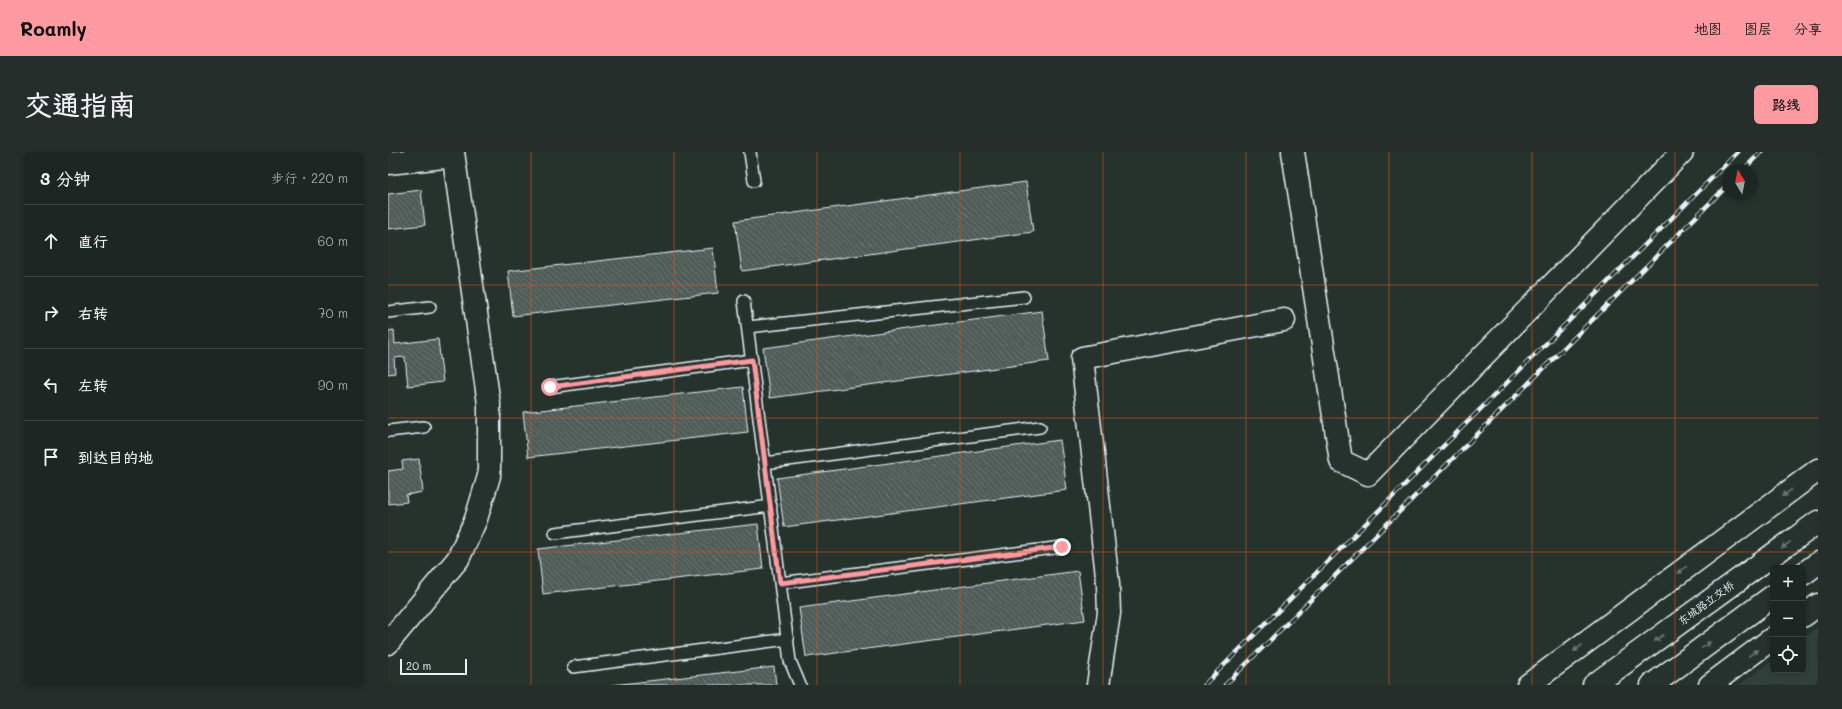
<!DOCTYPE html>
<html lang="zh">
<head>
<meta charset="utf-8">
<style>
  body { margin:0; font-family:Mali,"LXGW WenKai TC",sans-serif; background:#252e2a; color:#f1f3f6 }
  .controls { position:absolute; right:12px; bottom:12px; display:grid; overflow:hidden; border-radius:6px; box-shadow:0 2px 6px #0003 }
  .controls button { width:36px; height:36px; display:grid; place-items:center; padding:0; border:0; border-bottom:1px solid #3a4340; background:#1c2622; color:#f1f3f6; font:20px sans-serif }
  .compass { position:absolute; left:1334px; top:12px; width:36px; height:36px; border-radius:50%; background:#1c2622; box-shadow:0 2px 6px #0003; rotate:350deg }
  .scale { position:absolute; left:12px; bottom:10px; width:67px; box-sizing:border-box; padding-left:4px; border:2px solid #e8f1f8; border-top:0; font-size:11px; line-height:14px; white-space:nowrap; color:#e8f1f8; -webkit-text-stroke:3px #26332d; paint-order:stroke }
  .stop { position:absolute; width:12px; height:12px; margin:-9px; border:3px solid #ff9aa2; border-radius:50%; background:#fff }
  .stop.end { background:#ff9aa2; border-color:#fff; box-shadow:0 1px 4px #0008 }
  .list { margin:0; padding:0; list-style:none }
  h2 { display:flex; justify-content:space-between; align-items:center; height:52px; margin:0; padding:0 16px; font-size:17px }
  h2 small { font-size:13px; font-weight:400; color:#a0a5a5 }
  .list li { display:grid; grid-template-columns:26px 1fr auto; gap:12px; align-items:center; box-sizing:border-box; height:72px; padding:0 16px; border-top:1px solid #3a4340 }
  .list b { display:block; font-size:15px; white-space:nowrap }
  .list em { font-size:13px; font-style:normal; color:#a0a5a5 }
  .icon { flex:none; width:22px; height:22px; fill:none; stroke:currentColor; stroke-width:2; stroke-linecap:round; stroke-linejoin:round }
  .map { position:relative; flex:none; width:1430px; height:533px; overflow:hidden; border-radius:6px }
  header { display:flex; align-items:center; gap:24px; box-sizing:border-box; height:56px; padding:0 20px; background:#ff9aa2; color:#111 }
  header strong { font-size:19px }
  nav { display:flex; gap:22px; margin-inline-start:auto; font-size:14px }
  .intro { display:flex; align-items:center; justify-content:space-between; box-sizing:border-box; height:96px; padding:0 24px }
  h1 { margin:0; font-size:28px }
  .button { padding:10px 18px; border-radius:6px; background:#ff9aa2; color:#111; font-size:14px; font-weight:700 }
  main { display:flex; gap:24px; padding:0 24px }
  aside { flex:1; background:#1c2622; border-radius:6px; box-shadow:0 2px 6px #0003 }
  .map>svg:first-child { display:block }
  .built { fill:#333f3a }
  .building { fill:url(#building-back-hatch); stroke:#e8f1f8 }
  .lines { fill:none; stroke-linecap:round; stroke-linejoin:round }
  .service-casing { stroke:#e8f1f8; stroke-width:14 }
  .minor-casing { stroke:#e8f1f8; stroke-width:25 }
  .primary-casing { stroke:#e8f1f8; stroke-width:25 }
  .service { stroke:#26332d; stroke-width:11 }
  .minor { stroke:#26332d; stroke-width:22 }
  .primary { stroke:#26332d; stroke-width:22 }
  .rail-casing { stroke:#e8f1f8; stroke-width:4.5 }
  .rail { stroke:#26332d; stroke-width:3; stroke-dasharray:9; stroke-linecap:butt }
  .oneway { fill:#6a7674 }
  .route { stroke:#ff9aa2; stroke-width:5 }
  .grid { fill:none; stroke:#e8590c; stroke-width:1; stroke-opacity:0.55 }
  .labels { text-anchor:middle; stroke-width:3; stroke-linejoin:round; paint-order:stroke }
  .street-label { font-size:11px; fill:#e8f1f8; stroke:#26332d }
</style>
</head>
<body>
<header>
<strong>Roamly</strong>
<nav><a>地图</a><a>图层</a><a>分享</a></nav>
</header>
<div class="intro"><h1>交通指南</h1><a class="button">路线</a></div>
<main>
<aside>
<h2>3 分钟<small>步行 · 220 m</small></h2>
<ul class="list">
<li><svg class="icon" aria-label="ahead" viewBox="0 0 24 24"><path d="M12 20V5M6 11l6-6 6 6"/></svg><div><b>直行</b></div><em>60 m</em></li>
<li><svg class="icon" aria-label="right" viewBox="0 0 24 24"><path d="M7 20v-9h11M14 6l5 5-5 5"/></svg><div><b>右转</b></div><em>70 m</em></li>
<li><svg class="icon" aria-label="left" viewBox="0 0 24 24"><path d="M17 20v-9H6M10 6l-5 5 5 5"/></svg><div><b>左转</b></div><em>90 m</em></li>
<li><svg class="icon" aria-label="arrive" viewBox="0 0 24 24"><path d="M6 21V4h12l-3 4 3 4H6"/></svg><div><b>到达目的地</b></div></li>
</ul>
</aside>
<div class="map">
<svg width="1430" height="533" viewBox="0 0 1430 533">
  <defs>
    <pattern id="building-back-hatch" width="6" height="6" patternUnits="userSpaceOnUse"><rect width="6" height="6" fill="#505c59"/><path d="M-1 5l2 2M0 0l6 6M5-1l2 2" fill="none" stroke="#697472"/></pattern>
  </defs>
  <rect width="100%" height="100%" fill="#26332d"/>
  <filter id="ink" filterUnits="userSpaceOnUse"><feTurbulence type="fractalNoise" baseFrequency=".025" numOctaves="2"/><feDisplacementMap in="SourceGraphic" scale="8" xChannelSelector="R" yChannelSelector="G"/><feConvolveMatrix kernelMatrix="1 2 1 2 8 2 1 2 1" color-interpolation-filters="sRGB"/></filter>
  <g filter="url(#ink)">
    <path class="built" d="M1430,475V533H1351L1385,508V518H1415V486Z"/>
    <path class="building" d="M638,30L645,80L354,119L347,69Z
      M33,38L37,73L0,77V42Z
      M325,96L330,141L125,164L120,119Z
      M654,159L661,209L382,246L375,196Z
      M6,178L7,192L50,187L55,230L20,234L17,205L6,206L7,221L0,222V179Z
      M355,235L360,280L140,305L135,260Z
      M672,288L679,338L396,375L389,326Z
      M31,307L35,340L18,343L19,350L0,352V319L15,317L14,309Z
      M370,372L375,417L155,442L150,397Z
      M690,419L697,468L418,505L411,456Z
      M386,515L388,533H224Z"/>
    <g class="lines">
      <defs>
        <path id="service" d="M362,0L366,29
          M356,149L402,509L412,533
          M0,160L42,155
          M360,175L636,145
          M162,235L364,208
          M0,279L36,275
          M377,311L652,275
          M167,381L383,354
          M392,431L674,395
          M185,515L400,487"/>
        <path id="minor" d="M905,0L953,309L980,322L1294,0
          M0,11L65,4
          M0,491L70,407L88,367L101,324V252L65,0
          M710,533L721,461L720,432L694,206L896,168"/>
        <path id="primary" d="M1415,422L1430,411
          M1415,464L1430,453
          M1140,533L1430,318
          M1206,533L1430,370
          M1264,533L1385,444
          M1322,533L1385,486"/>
      </defs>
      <use href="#service" class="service-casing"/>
      <use href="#minor" class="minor-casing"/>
      <use href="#primary" class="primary-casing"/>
      <use href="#service" class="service"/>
      <use href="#minor" class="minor"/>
      <use href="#primary" class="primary"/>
      <defs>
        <path id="rail" d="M1355,18L1373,0
          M816,533L1350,0
          M837,533L1340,33"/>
      </defs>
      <use href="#rail" class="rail-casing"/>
      <use href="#rail" class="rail"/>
    </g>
    <defs><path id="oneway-solid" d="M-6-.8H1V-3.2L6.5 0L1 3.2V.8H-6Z"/></defs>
    <g class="oneway">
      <use href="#oneway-solid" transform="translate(1399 341) rotate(143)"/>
      <use href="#oneway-solid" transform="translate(1398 393) rotate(144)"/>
      <use href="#oneway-solid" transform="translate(1294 418) rotate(143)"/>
      <use href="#oneway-solid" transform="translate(1271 486) rotate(144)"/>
      <use href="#oneway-solid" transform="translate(1318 493) rotate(-36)"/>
      <use href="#oneway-solid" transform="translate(1190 496) rotate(143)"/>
      <use href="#oneway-solid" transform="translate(1365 501) rotate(-37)"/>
    </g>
  </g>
  <g class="lines" filter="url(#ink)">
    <path class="route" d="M162,235L364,208L392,431L674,395"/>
  </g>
  <path class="grid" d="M143,0V533M286,0V533M429,0V533M572,0V533M715,0V533M858,0V533M1001,0V533M1144,0V533M1287,0V533M0,133H1430M0,266H1430M0,400H1430"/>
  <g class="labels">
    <g class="street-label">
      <text transform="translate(1318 451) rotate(-36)" y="4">东城路立交桥</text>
    </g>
  </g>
</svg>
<div class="controls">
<button>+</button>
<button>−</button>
<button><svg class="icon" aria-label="locate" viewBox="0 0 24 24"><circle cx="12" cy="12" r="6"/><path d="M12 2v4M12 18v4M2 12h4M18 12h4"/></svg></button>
</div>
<svg class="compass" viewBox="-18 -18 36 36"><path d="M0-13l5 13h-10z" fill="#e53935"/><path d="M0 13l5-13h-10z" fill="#a0a5a5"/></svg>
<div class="scale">20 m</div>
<div class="stop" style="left:162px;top:235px"></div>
<div class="stop end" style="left:674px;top:395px"></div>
</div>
</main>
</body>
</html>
